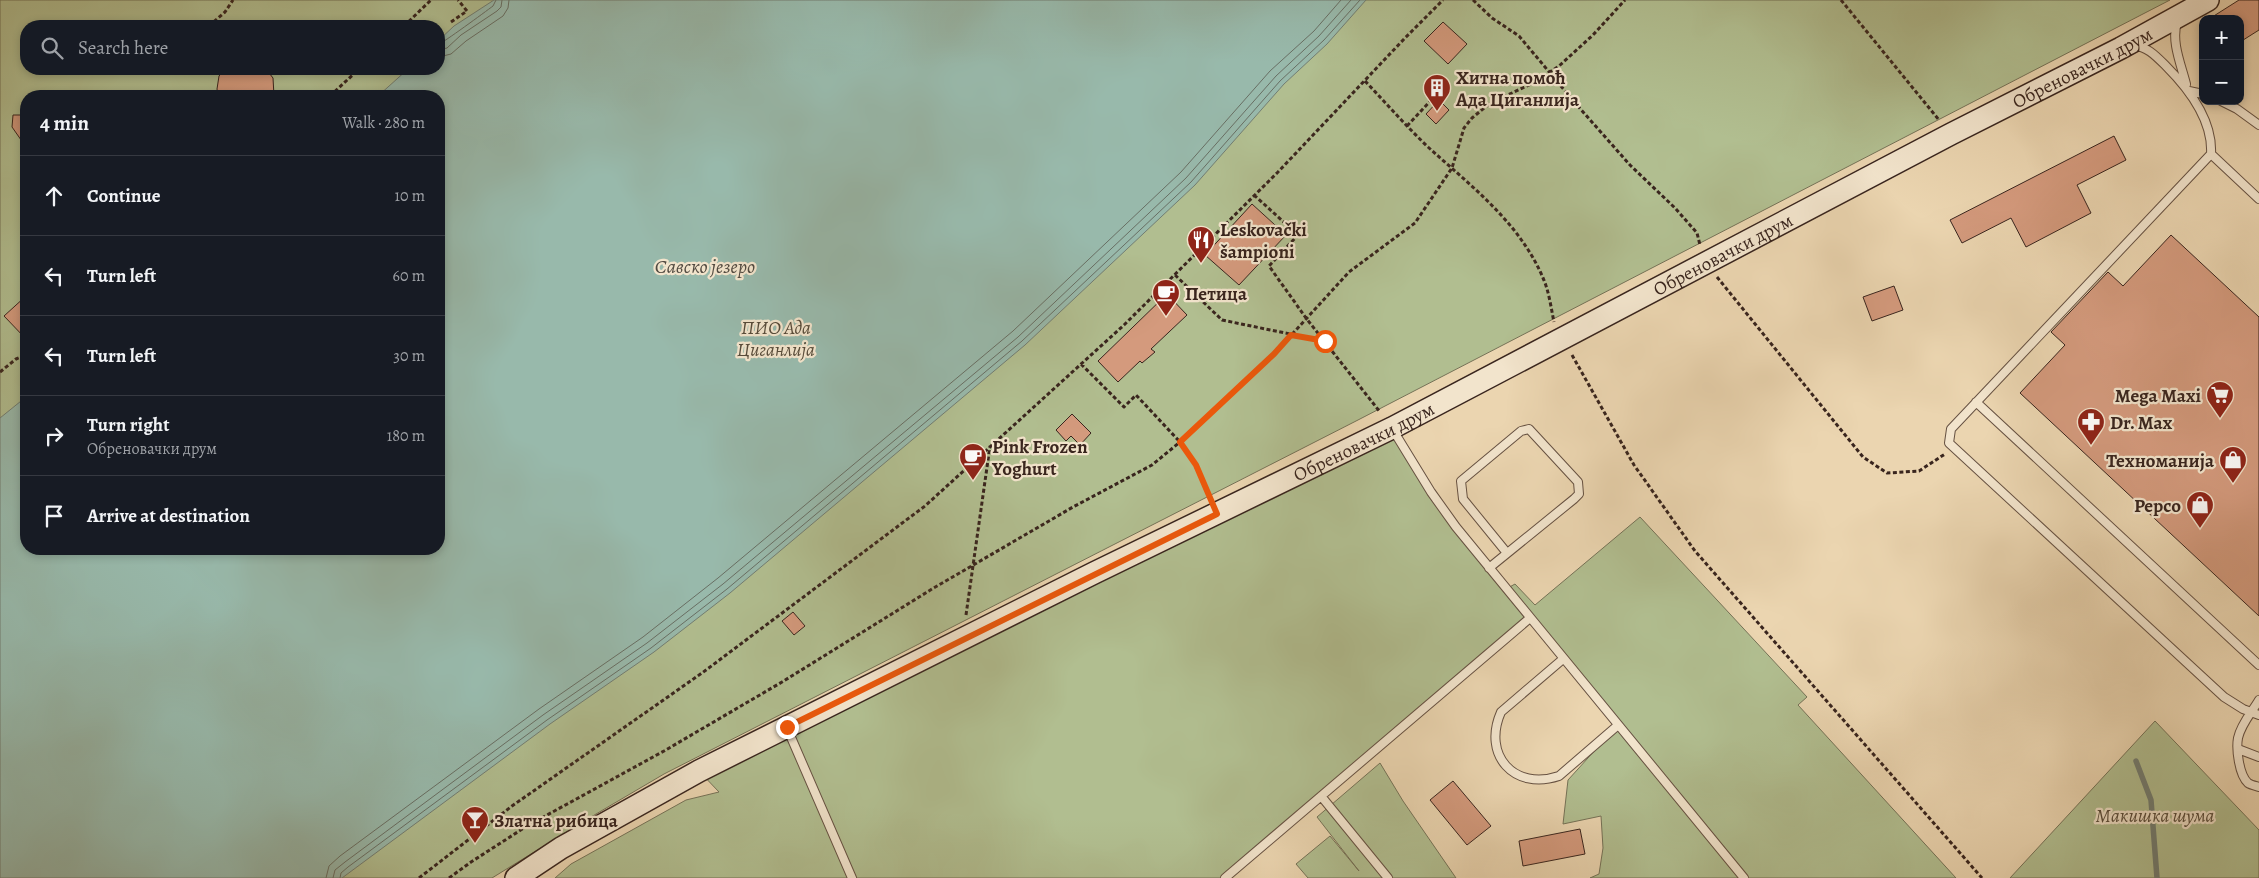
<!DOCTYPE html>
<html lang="en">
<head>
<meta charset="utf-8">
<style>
  body { margin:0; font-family:Alegreya,serif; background:#242831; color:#f1f3f6 }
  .controls { position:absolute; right:15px; top:15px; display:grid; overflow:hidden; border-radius:10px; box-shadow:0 2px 8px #0003 }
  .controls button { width:45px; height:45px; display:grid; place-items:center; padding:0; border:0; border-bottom:1px solid #363941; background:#171b24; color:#f1f3f6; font:25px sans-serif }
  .stop { position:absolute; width:15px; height:15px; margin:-11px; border:4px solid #ea580c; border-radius:50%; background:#fff }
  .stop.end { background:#ea580c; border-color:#fff; box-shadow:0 1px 5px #0008 }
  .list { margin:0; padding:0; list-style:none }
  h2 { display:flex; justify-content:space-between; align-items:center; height:65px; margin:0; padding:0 20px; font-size:21px }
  h2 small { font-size:16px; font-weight:400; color:#9ea1a6 }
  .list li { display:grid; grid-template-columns:32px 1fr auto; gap:15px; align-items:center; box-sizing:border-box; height:80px; padding:0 20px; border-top:1px solid #363941 }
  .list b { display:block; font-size:19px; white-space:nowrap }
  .list p { margin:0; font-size:16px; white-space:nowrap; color:#9ea1a6 }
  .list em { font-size:16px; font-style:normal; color:#9ea1a6 }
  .icon { flex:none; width:28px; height:28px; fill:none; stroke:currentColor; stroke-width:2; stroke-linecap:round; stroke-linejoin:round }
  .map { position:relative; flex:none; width:2259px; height:878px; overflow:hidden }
  .search { position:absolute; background:#171b24; box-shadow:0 2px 8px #0003; left:20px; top:20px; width:425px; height:55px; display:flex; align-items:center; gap:12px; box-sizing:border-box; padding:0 18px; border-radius:20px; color:#9ea1a6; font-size:19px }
  .panel { position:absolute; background:#171b24; box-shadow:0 2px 8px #0003; left:20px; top:90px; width:425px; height:465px; border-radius:20px }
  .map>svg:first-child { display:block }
  .green { fill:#b1be90; stroke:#757257; fill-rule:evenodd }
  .water { fill:#98b9ab; stroke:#727e73 }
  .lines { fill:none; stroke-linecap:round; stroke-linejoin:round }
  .shore { stroke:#686f64; stroke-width:1 }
  .stream { stroke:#727e73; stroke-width:5.5 }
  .building { fill:#d49a7d; stroke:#39251e }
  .lane-casing { stroke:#665142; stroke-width:10 }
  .secondary-casing { stroke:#39251e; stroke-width:24 }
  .path { stroke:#39251e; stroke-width:3; stroke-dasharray:4 2.5; stroke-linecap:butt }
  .lane { stroke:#f2e4cc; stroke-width:8 }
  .secondary { stroke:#f2e4cc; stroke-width:21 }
  .route { stroke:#ea580c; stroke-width:6 }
  .labels { text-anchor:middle; stroke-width:4.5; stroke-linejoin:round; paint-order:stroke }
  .street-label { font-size:19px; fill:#39251e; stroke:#f2e4cc }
  .poi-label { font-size:19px; font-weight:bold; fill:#39251e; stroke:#f2e4cc; text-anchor:start }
  .park-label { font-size:19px; font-style:italic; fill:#574b3a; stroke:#f2e4cc }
  .water-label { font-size:20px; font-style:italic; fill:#514a41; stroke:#f2e4cc }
</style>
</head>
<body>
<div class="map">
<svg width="2259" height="878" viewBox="0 0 2259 878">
  <rect width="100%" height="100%" fill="#ebd5b0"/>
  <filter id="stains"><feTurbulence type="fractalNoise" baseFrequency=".004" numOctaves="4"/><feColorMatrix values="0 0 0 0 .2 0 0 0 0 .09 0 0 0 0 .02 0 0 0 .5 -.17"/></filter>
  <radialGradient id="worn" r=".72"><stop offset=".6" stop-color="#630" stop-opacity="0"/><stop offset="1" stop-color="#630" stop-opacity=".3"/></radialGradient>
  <path class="green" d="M0,0H2170L1358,420L664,774L596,814L492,878H0ZM26,26H439V69H26ZM26,96H439V549H26Z
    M1392,428L1431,492L1506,589L1515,584L1535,605L1640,517L1807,697L1798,705L1956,878H1590L1599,874L1603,848L1601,816L1563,824L1568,780L1617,726L1530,619L1225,878H555L571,864L686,800L719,792L699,771Z
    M2155,721L2259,830V878H2010Z
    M1380,763L1403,801L1456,878H1308L1296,864L1330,836L1359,871L1317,817Z"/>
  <path class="water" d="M494,0H1366L1327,44L1284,84L1195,185L1025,345L730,593L654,652L550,724L342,878H0V418L26,397V549H439V96H378L408,69H439V40L454,26Z"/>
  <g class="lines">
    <path class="shore" d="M439,44C443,43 485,12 493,6L496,0
      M439,50L447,48L461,35L497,11L501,7L502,0
      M439,57L451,54L466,41L503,16L508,8L509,0
      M326,878L329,866L340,856L539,709L643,637L718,578L1013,331L1181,172L1270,71L1314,31L1341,0
      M333,878L335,870L345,862L543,715L647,643L723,584L1018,337L1186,178L1276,76L1319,36L1351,0
      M340,878L341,873L348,867L547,720L651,648L727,589L1022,341L1191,182L1280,81L1324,40L1360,0"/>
    <path class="stream" d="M2136,761L2151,800L2157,878"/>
  </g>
  <path class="building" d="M2239,0H2259V30L2240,42V19H2209Z
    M1443,22L1467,44L1448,64L1424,41Z
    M225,69H266L273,78L274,96H218L217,89L219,76Z
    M1439,100L1449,110L1436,124L1426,114Z
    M13,115H26V147L12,127Z
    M2114,136L2126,160L2077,185L2091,213L2026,247L2011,218L1962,243L1950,220Z
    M1252,204L1286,235L1239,285L1205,255Z
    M2171,235L2259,317V616L2020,393L2065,345L2051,332L2108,272L2123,286Z
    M1894,286L1903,310L1872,321L1863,297Z
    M1167,294L1187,315L1151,349L1155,352L1142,363L1140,361L1118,382L1098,361Z
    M26,296V339L4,316Z
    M1072,414L1091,433L1080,445L1071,436L1066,441L1056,430Z
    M793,612L805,626L794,635L782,621Z
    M1453,781L1491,826L1467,845L1430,800Z
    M1580,829L1585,854L1523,866L1519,841Z"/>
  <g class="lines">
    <defs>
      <path id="lane" d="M2177,22C2171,42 2181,64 2186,84
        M2133,46C2146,45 2157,57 2166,66C2189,89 2213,120 2211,154L1951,429L1949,443L2224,697L2243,709L2259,715
        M2189,91L2203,94
        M2221,101L2237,109L2259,125
        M2211,154L2259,199
        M1976,402L2259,665
        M1393,430L1431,492L1456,527L1744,878
        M1489,568L1574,499L1579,494L1578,482L1529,429L1521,431L1461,481L1463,499L1507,553
        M1563,659L1501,712C1482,755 1514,791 1559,776L1617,726
        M2259,700C2252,712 2241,724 2238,738C2236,749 2239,775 2248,783C2251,785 2256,786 2259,787
        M787,728L852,878
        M2238,749L2259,757
        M1321,796L1388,878
        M1225,878L1530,618"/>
      <g id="secondary">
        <path id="s1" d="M516,878L561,848L699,771L1094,573L1392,428L1951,134L2121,48L2208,0"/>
      </g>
    </defs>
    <use href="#lane" class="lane-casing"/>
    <use href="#secondary" class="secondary-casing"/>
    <path class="path" d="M1473,0L1492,18L1519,36L1576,104L1630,165L1675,208L1697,233L1700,245
      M1841,0L1939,120
      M451,22L467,11L458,0
      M209,26L225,12L233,0
      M404,26L431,0
      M1365,81C1386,103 1406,126 1428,147C1471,186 1520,223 1543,278C1549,291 1551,308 1554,322
      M330,96L359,69
      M1407,126L1436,95
      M1254,195L1298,235L1269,266L1306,318L1380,412
      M1175,275L1222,320L1324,341
      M1717,277L1863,457L1887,473L1919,471L1945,454
      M1572,355L1634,465L1695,551L1982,878
      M1081,364L1124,407L1136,395L1180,442L1195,465L1209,496
      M0,372L16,359L26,355
      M966,615L990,446
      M419,878L512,806L702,673L925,506L1124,325L1278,172L1405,38L1443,0
      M449,878L471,862L527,826L664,751L782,682L932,589L1073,507L1152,465L1180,442L1274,354L1349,272L1415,223L1452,168L1464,128L1472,118L1489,104L1535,82L1559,66L1593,35L1625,0"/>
    <use href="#lane" class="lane"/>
    <use href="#secondary" class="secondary"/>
  </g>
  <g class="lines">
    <path class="route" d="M787,727L1217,514L1196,465L1180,442L1274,354L1291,335L1325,341"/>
  </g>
  <defs>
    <symbol id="building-pin" viewBox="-11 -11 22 30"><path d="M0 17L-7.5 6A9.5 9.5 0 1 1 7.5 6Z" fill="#8f2418" stroke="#f2e4cc"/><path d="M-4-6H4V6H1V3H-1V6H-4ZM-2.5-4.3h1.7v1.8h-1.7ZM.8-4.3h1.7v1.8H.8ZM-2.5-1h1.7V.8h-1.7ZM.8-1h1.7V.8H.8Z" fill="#fff"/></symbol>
    <symbol id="restaurant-pin" viewBox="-11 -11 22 30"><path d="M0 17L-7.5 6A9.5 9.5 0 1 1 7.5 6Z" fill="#8f2418" stroke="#f2e4cc"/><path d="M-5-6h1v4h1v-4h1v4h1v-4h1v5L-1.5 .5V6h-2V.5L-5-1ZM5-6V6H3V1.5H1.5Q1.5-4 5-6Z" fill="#fff"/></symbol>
    <symbol id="cafe-pin" viewBox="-11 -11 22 30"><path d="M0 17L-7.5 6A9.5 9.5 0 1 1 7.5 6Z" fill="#8f2418" stroke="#f2e4cc"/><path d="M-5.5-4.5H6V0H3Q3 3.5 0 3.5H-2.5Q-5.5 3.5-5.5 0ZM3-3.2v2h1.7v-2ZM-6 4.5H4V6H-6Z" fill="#fff"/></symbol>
    <symbol id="supermarket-pin" viewBox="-11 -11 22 30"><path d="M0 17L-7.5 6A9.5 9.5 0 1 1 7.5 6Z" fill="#8f2418" stroke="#f2e4cc"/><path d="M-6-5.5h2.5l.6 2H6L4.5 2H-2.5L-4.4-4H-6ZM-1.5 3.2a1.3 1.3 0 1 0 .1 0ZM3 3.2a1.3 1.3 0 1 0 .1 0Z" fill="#fff"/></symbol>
    <symbol id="pharmacy-pin" viewBox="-11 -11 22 30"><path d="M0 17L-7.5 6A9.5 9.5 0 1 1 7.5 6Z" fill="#8f2418" stroke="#f2e4cc"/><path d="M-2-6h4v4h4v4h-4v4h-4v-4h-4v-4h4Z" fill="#fff"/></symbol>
    <symbol id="shop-pin" viewBox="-11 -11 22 30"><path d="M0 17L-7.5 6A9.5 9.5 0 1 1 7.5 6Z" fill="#8f2418" stroke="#f2e4cc"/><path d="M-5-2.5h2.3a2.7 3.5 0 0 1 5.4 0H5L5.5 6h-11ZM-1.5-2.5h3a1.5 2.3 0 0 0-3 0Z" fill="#fff"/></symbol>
    <symbol id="bar-pin" viewBox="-11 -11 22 30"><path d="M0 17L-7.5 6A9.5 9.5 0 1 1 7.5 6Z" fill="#8f2418" stroke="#f2e4cc"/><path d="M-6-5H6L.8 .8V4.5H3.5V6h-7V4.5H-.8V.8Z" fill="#fff"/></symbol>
  </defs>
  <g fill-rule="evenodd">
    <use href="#building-pin" x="1421" y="72" width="32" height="43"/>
    <use href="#restaurant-pin" x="1185" y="224" width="32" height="43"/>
    <use href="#cafe-pin" x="1150" y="277" width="32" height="43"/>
    <use href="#supermarket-pin" x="2204" y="379" width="32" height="43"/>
    <use href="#pharmacy-pin" x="2075" y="406" width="32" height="43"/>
    <use href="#cafe-pin" x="957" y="441" width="32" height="43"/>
    <use href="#shop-pin" x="2217" y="444" width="32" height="43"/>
    <use href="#shop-pin" x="2184" y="489" width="32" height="43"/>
    <use href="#bar-pin" x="459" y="804" width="32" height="43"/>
  </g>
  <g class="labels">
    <g class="street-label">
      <text dy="7" stroke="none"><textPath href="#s1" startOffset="1764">Обреновачки друм</textPath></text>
      <text dy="7" stroke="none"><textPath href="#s1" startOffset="1359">Обреновачки друм</textPath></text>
      <text dy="7" stroke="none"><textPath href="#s1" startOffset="954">Обреновачки друм</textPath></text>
    </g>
    <g class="poi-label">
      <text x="1456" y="84">Хитна помоћ<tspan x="1456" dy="22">Ада Циганлија</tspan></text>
      <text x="1220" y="236">Leskovački<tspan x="1220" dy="22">šampioni</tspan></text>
      <text x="1185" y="300">Петица</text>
      <text x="2201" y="402" text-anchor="end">Mega Maxi</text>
      <text x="2110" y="429">Dr. Max</text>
      <text x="992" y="453">Pink Frozen<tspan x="992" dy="22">Yoghurt</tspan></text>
      <text x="2214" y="467" text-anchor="end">Техноманија</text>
      <text x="2181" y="512" text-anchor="end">Pepco</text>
      <text x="494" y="827">Златна рибица</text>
    </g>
    <g class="park-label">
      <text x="776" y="334">ПИО Ада<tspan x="776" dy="22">Циганлија</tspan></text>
      <text x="2155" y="822">Макишка шума</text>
    </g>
    <g class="water-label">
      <text x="705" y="273">Савско језеро</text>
    </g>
  </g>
  <rect width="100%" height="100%" filter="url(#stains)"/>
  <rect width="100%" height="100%" fill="url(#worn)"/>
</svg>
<div class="controls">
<button>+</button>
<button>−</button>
</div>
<div class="stop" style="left:1325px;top:341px"></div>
<div class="stop end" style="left:787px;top:727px"></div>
<div class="search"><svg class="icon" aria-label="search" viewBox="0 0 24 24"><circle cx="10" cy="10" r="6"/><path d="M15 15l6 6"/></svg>Search here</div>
<section class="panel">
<h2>4 min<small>Walk · 280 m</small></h2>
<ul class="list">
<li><svg class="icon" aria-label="ahead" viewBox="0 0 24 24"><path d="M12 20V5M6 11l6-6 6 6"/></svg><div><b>Continue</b></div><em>10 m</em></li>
<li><svg class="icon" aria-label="left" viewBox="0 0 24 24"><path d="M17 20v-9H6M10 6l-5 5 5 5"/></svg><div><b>Turn left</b></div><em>60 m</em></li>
<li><svg class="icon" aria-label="left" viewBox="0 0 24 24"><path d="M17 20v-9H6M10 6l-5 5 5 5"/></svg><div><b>Turn left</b></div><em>30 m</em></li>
<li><svg class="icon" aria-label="right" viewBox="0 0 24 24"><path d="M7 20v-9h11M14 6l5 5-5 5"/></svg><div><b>Turn right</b><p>Обреновачки друм</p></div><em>180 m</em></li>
<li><svg class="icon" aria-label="arrive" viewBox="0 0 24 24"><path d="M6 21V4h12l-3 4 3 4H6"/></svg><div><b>Arrive at destination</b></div></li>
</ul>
</section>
</div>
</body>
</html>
